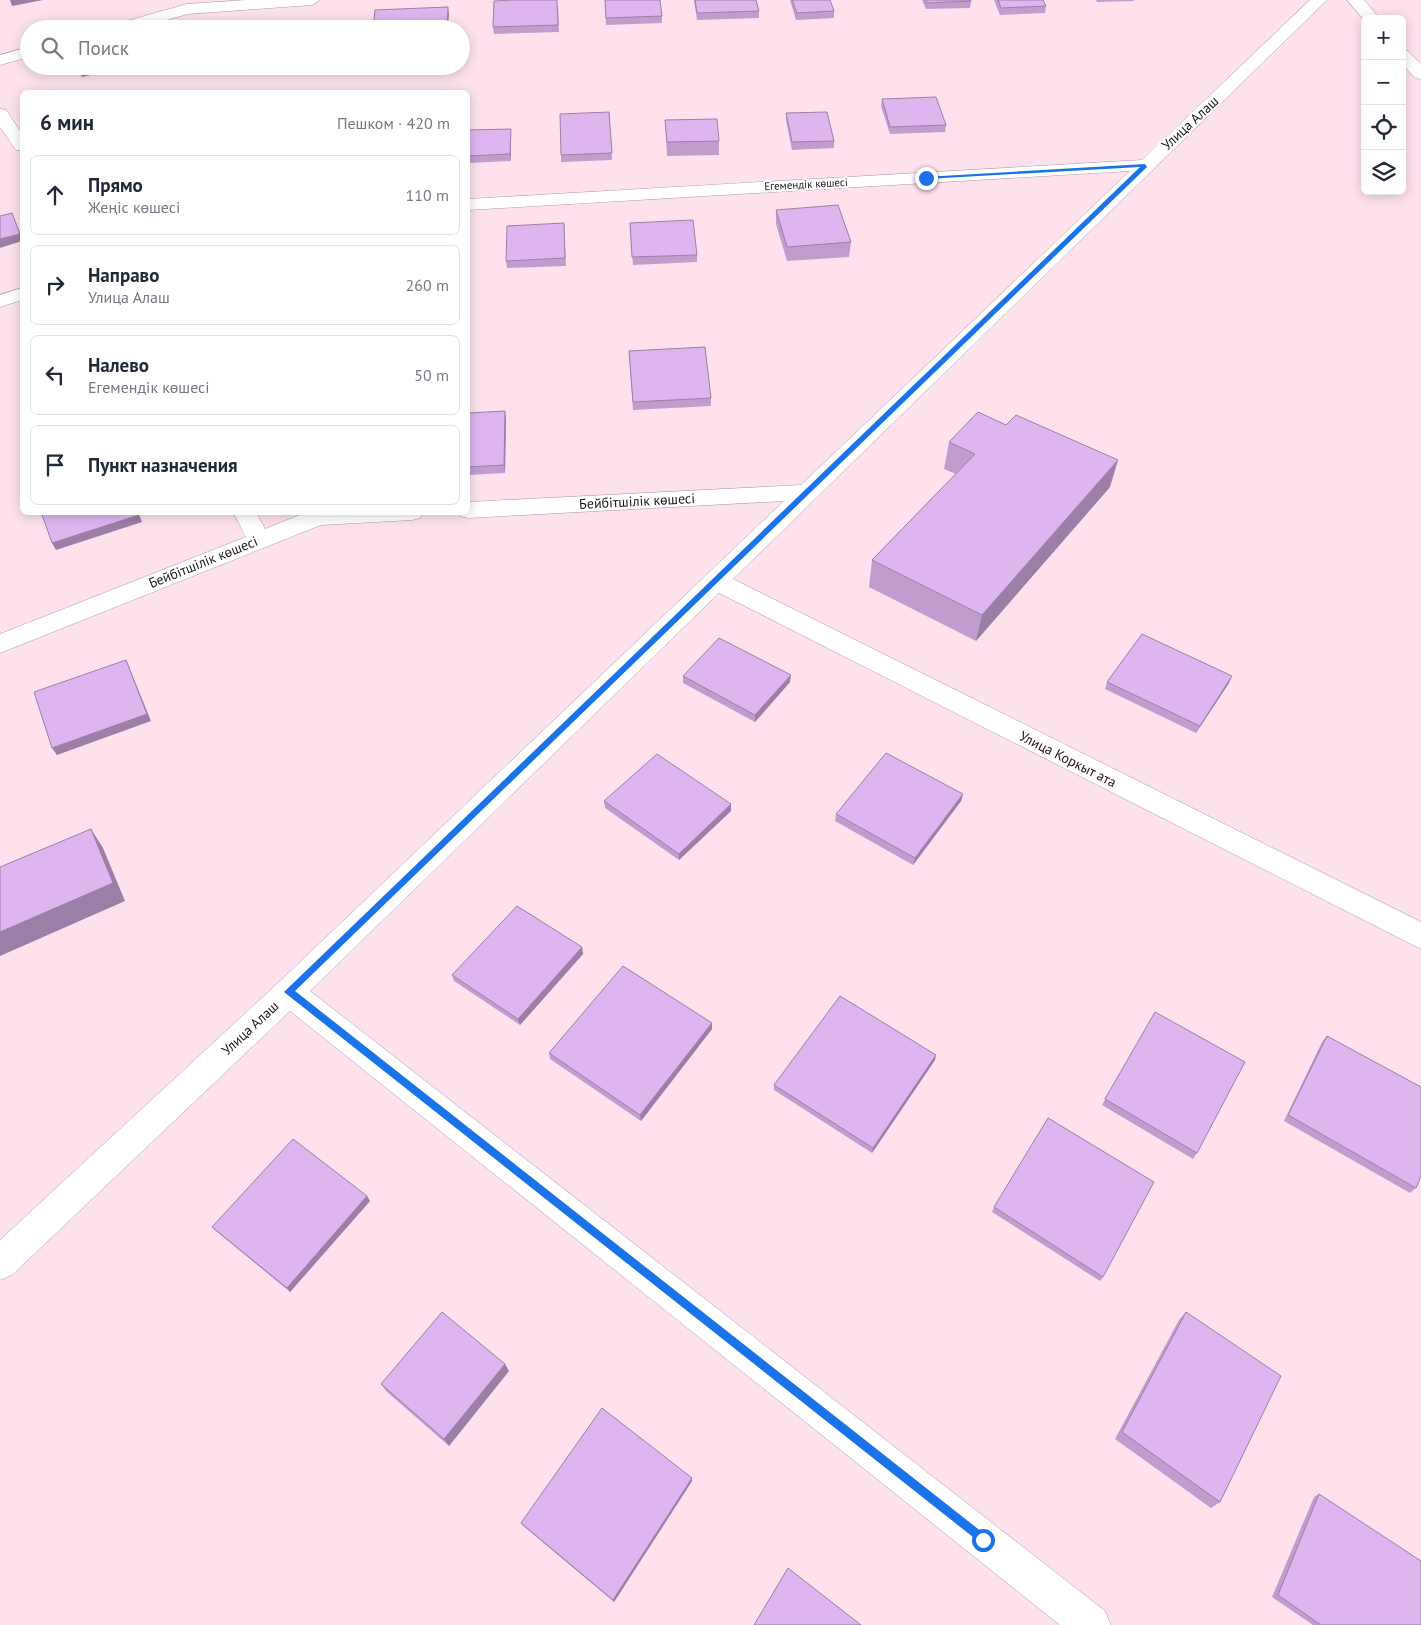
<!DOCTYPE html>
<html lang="ru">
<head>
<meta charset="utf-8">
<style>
  body { margin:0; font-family:"PT Sans",sans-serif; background:#f2f2f3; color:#1f2937 }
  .controls { position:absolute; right:15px; top:15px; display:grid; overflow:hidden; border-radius:8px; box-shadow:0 2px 12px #0003 }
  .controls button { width:45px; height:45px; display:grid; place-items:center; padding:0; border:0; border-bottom:1px solid #e0e1e3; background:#fff; color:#1f2937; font:25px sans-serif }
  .stop { position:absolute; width:15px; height:15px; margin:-11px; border:4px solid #1a73e8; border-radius:50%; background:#fff }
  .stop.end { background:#1a73e8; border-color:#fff; box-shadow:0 1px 5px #0008 }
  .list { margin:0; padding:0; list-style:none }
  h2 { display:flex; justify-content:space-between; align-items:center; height:65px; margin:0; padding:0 20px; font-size:21px }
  h2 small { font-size:16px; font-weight:400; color:#747a83 }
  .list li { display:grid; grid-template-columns:32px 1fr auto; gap:15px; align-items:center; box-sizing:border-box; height:80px; margin:0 10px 10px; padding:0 10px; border:1px solid #e0e1e3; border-radius:8px }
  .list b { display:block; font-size:19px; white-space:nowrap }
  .list p { margin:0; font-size:16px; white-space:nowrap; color:#747a83 }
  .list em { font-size:16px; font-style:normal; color:#747a83 }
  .icon { flex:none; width:28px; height:28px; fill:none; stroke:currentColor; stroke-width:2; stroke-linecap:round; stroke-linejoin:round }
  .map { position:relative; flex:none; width:1421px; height:1625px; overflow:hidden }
  .search { position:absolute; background:#fff; box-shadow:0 2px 12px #0003; left:20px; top:20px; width:450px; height:55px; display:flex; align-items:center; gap:12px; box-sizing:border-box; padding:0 18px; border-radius:28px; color:#747a83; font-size:19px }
  .panel { position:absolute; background:#fff; box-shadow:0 2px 12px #0003; left:20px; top:90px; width:450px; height:425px; border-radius:8px }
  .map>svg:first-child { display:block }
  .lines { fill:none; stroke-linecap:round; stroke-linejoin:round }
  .minor-casing { stroke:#b097a2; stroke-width:1 }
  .minor { fill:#fff; fill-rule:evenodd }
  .wall { fill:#bf9dce }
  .shaded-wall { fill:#9b7fa7 }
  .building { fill:#deb6ef; stroke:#9b7fa7 }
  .route { fill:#1a73e8 }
  .labels { text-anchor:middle; stroke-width:4; stroke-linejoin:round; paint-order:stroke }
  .far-street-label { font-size:11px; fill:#1f161a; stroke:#fff }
  .street-label { font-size:14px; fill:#1f161a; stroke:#fff }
</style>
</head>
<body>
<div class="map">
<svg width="1421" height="1625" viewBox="0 0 1421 1625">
  <rect width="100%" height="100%" fill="#fde2ee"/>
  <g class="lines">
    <defs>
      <path id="minor" d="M246,0H320L312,5L188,14L134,29H107L109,26L187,4Z
        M1310,0H1327L733,579L1421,922V949L719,593L310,991L1105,1611L1111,1625H1060L290,1011L12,1275L0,1280V1240L278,983L784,501L468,518L460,516L458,512H468V502L801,485L1130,171L468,210V199L1142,160Z
        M1347,0H1364L1380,19H1365V21Z
        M29,47V57L0,65V55Z
        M1402,49L1408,51L1421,64V79L1415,78L1402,64Z
        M0,109L6,110L22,134V151L16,150L0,127Z
        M22,288V300L0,307V295Z
        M233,512H256L265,529L307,512H423L420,518L412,520L321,525L0,653V634L246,537Z"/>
    </defs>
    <use href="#minor" class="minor-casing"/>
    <use href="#minor" class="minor"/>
  </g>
  <path class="wall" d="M605,0L662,16V23L606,25Z
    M694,0H756L759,11V18L697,20Z
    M790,0H830L834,11V18L796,20Z
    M922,0H971V1L970,8L926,9Z
    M994,0H1043L1046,6L1045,13L1000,15Z
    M1096,0H1134V1L1097,2Z
    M558,5L559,32L494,34L493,27Z
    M882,99L946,125L945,132L890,134L881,106Z
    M609,112L612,160L561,162V155Z
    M786,113L834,141V148L792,150L786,120Z
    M665,120L719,141V155L667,156Z
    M468,130L511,136V161L468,163Z
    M776,210L851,242L849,257L787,261L776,224Z
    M564,223L566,266L507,268L506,261Z
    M630,223L697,255V262L633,265Z
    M629,351L711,398V406L633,410Z
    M468,413L506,418L505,473L468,475Z
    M949,442L1110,487L976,641L869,587L872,560L956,474L944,469Z
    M683,676L790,682L755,722L683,683Z
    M1107,682L1229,683L1196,733L1105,689Z
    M963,794L961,801L913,865L835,821L836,814Z
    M604,801L731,811L679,860L605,808Z
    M582,947L583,954L520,1025L454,981L452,975Z
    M1155,1012L1197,1153L1193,1159L1102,1105Z
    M712,1023V1029L641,1121L550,1059L549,1053Z
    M1327,1036L1416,1188L1410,1193L1284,1121L1322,1042Z
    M935,1060L872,1153L774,1090V1085Z
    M367,1196L370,1201L290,1292L216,1231L212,1227Z
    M994,1207L1103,1277L1100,1281L992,1212Z
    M1186,1312L1220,1502L1211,1508L1115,1439L1179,1320Z
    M509,1371L449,1446L386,1391L381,1384Z
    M692,1481L614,1602L522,1525L521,1523Z
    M1319,1494L1421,1625H1313L1272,1597L1314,1497Z"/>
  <path class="shaded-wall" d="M10,0H43L12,6Z
    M448,7L449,14L448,29H447Z
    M95,66H128L82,77L79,70Z
    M511,129V161L510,154Z
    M12,213L22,238V241L0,248V239Z
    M505,411L506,418L505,473L504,465Z
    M1118,460L1110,487L976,641L982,615Z
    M138,512L142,522L56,550L52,543Z
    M126,660L129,667L151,721L57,755L52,748Z
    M791,675L790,682L755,722V715Z
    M1232,676L1229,683L1196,733L1200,726Z
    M963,794L961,801L913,865L915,858Z
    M731,804V811L679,860V854Z
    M91,829L103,848L125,901L0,956V932Z
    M582,947L583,954L520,1025L518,1019Z
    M712,1023V1029L641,1121L640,1115Z
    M936,1055L935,1060L872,1153L873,1148Z
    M367,1196L370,1201L290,1292L287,1288Z
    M505,1364L509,1371L449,1446L444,1439Z
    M692,1478V1481L614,1602L613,1600Z"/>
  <path class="building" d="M512,0H557L558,25L493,27L494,1Z
    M605,0H660L662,16L606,18Z
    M695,0H756L759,11L697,13Z
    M792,0H830L834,11L797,13Z
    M926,0H971V1L926,3Z
    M998,0H1043L1046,6L1001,8Z
    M448,7L447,29H373L375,10Z
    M78,66H95L79,70Z
    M936,97L946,125L890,127L882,99Z
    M609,112L612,153L561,155L560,114Z
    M827,112L834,141L792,142L786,113Z
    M717,119L719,141L667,142L665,120Z
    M511,129L510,154L468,156V130Z
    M838,205L851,242L787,247L776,210Z
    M12,213L20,234L0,239V216Z
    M693,220L697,255L632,257L630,223Z
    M564,223L565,258L506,261L507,226Z
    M705,347L711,398L633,402L629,351Z
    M505,411L504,465L468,467V413Z
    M978,412L1006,425L1016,415L1118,460L982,615L872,560L975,454L949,442Z
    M41,512H138L139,515L52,543Z
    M1142,634L1232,676L1200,726L1107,682Z
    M719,638L791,675L755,715L683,676Z
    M126,660L147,714L52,748L34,692Z
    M886,753L963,794L915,858L836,814Z
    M657,754L731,804L679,854L604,801Z
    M91,829L113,883L0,932V867Z
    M517,906L582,947L518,1019L452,975Z
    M623,966L712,1023L640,1115L549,1053Z
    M840,996L936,1055L873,1148L774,1085Z
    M1155,1012L1245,1062L1197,1153L1105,1099Z
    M1327,1036L1421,1087V1176L1416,1188L1288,1115Z
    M1048,1118L1154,1182L1103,1277L994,1207Z
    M293,1139L367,1196L287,1288L212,1227Z
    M442,1312L505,1364L444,1439L381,1384Z
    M1186,1312L1281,1376L1220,1502L1122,1432Z
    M602,1408L692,1478L613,1600L521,1523Z
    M1319,1494L1421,1561V1625H1321L1278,1595Z
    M788,1568L861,1625H754Z"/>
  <path class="route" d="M1145,164L1147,167L295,991L987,1536V1544L983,1545L284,992L1140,167L926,179L924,177Z"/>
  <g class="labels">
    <g class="far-street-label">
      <text transform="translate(806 184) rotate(-3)" y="4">Егемендік көшесі</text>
    </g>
    <g class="street-label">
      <text transform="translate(1190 123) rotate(-43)" y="5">Улица Алаш</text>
      <text transform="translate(637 501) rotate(-3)" y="5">Бейбітшілік көшесі</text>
      <text transform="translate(203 562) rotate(-22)" y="5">Бейбітшілік көшесі</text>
      <text transform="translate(1068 759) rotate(27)" y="5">Улица Коркыт ата</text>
      <text transform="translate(250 1028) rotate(-43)" y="5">Улица Алаш</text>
    </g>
  </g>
</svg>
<div class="controls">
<button>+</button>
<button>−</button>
<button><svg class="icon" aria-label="locate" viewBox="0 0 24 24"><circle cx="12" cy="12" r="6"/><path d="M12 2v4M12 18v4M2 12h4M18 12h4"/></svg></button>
<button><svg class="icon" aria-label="layers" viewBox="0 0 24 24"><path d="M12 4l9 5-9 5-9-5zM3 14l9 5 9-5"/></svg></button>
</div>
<div class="stop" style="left:983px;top:1540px"></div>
<div class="stop end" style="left:926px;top:178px"></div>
<div class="search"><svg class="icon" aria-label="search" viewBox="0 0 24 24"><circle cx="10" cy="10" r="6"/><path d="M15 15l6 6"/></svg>Поиск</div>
<section class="panel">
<h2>6 мин<small>Пешком · 420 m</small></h2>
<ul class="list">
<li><svg class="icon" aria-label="ahead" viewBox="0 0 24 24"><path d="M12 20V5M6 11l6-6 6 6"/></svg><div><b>Прямо</b><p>Жеңіс көшесі</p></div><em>110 m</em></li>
<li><svg class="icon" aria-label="right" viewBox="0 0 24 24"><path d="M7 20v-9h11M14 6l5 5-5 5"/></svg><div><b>Направо</b><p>Улица Алаш</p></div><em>260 m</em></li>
<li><svg class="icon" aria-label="left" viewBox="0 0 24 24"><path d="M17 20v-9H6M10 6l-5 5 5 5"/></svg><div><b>Налево</b><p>Егемендік көшесі</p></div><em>50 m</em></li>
<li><svg class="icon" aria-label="arrive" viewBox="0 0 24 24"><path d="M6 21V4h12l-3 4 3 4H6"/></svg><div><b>Пункт назначения</b></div></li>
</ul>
</section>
</div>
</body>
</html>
